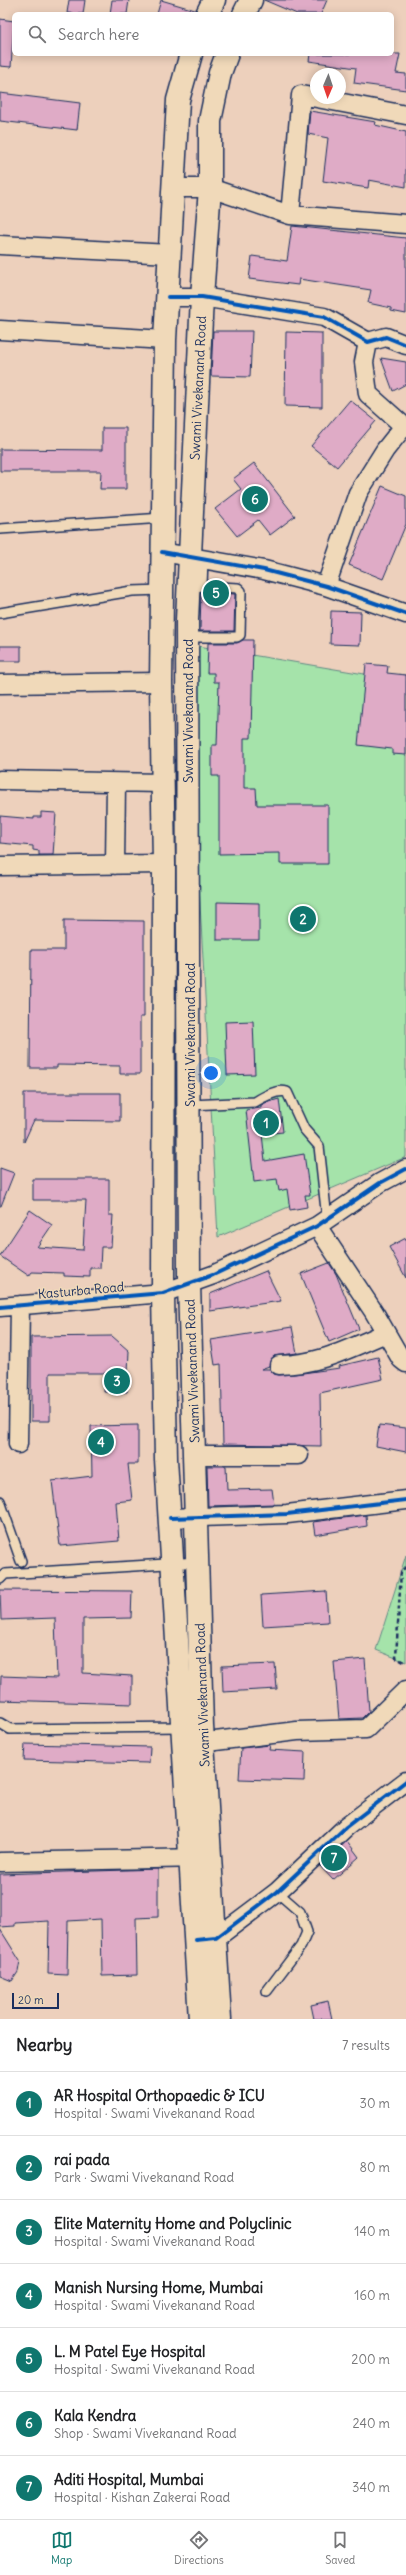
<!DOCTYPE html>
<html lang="en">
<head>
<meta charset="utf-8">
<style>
  body { margin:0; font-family:Delius,sans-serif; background:#f6f6f6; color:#202124 }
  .compass { position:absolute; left:310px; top:68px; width:36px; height:36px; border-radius:50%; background:#fff; box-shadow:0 2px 10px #0003; rotate:182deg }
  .scale { position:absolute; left:12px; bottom:10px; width:47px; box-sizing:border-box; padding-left:4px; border:2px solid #1b2f5e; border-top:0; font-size:11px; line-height:14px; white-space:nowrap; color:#1b2f5e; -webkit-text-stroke:3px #f0d9b9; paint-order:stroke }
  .you { position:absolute; left:211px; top:1073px; width:14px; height:14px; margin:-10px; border:3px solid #fff; border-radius:50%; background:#1a73e8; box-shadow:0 0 0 6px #1a73e833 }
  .badge { display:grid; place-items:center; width:26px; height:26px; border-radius:50%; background:#0f766e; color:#fff; font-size:13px; font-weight:700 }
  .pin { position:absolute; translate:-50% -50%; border:2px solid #fff; box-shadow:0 1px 4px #0006 }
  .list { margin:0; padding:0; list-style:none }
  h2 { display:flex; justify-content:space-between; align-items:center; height:52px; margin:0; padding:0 16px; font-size:17px }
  h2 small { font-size:13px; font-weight:400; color:#757577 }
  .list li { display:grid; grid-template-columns:26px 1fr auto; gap:12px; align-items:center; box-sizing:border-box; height:64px; padding:0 16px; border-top:1px solid #e0e0e0 }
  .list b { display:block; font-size:15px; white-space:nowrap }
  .list p { margin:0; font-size:13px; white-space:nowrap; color:#757577 }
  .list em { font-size:13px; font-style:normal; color:#757577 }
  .icon { flex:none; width:22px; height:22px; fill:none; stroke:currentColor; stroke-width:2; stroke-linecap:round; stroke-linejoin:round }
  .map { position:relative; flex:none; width:406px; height:2019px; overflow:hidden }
  .search { position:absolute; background:#fff; box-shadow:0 2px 10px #0003; left:12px; right:12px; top:12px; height:44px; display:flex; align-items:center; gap:10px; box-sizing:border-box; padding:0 14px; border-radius:6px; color:#757577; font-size:15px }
  .sheet { height:500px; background:#fff }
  nav { display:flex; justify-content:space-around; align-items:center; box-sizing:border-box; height:56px; border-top:1px solid #e0e0e0; background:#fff; font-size:11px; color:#757577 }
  nav a { display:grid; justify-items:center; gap:2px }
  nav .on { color:#0f766e }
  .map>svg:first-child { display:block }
  .green { fill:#a5e3aa; stroke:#608984 }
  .building { fill:#dfabc6; stroke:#1b2f5e }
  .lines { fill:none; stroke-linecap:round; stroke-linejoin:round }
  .lane-casing { stroke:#1b2f5e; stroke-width:12 }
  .street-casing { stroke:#1b2f5e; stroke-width:21 }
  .primary-casing { stroke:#1b2f5e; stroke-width:25 }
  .path { stroke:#1b2f5e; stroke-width:2.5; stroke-dasharray:4 3; stroke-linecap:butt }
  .lane { stroke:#f0d9b9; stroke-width:9 }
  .street { stroke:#f0d9b9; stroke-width:18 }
  .primary { stroke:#f0d9b9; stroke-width:22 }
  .cycleway-casing { stroke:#f0d9b9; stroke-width:6 }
  .cycleway { stroke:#0057b8; stroke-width:4 }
  .labels { text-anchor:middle; stroke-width:3; stroke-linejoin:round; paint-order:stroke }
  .street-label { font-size:13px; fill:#1b2f5e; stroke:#f0d9b9 }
</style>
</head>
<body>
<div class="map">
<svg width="406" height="2019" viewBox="0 0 406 2019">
  <rect width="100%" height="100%" fill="#edd0bc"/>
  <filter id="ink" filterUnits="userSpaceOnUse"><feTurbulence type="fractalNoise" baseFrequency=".025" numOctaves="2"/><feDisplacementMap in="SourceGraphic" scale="8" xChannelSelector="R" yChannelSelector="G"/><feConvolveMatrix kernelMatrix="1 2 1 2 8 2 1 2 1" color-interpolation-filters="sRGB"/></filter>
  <g filter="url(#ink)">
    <path class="green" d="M186,644L406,681V1157L218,1237Z
      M406,1555V1662L376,1650Z"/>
    <path class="building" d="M69,0H85L83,14L67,13Z
      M112,0H129L127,14H110Z
      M161,0L195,10V14H157Z
      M264,0H327L321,14H297Z
      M0,19L14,21L11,67L0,66Z
      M310,54H400L396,73L406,74V90L354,83L356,68L309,61Z
      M0,93L80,103L77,130L0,121Z
      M310,111L376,122L375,125L406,132V187L369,180L368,188L323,181L328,138L308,134Z
      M292,226L406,238V314L391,311V308L368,303L371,290L299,279L298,285L249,279L252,256L287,261Z
      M213,331H252L250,377L211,376Z
      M286,332L322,333V407L285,406Z
      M381,358L406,362V384L393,391Z
      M350,400L376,421L337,467L311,446Z
      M102,428H126V489H100L101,471H0V449L102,450Z
      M254,463L295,516L270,535L258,520L237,536L215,509L241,489L233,479Z
      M382,486L406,496V524L383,579L349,565Z
      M201,592L235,594L234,631H200Z
      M331,611L361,612L360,645L330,644Z
      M243,640H253L251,738H244V788H256L257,805H328V864H280V853L219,854V776H212V745H217L219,682H214V673H207L208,643H237Z
      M0,646H21V661H0Z
      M366,664L388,666L387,673L406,675V755L392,754V749L358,745Z
      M41,812L56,813L53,855H39V851L33,850V846L0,843V816L34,819V817H41Z
      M217,902L259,903V940H217Z
      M64,920L144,921V1017H140V1074H120V1066L57,1065V1068H30L31,950H64Z
      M253,1021L255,1074L227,1075L225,1022Z
      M24,1093H120V1121L34,1120L24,1142Z
      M279,1099L283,1132L262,1134L265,1161L304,1154L310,1195H305L307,1207L290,1210L287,1189L279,1191L277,1179L254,1182L246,1110L261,1108V1105L265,1103Z
      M0,1168L14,1173L1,1206H0Z
      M33,1179H109V1215H113L111,1247H101L100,1268H90V1277L64,1276V1273L32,1272L29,1276L0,1256L30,1210L52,1225L37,1247L83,1250L86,1200H33Z
      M406,1238V1278L389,1247Z
      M329,1263L336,1274L359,1329L329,1342L301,1274Z
      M266,1271L281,1301L210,1311V1294Z
      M292,1327L297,1353L274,1356L269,1366L261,1369H270L274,1374L279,1375L295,1374L340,1368L339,1366L378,1357L383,1379L320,1393L321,1446L223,1444L221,1364L215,1365L211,1340Z
      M112,1336L129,1351L127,1392H104L105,1373H50V1421H31V1337Z
      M138,1425V1464H128L132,1500L116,1502L119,1541L60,1546L52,1481L92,1476L91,1426Z
      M379,1425L406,1428V1452L376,1446Z
      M207,1466H226L227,1490L272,1489L274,1504L208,1506Z
      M366,1515L367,1526L315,1535L313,1522Z
      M0,1590L132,1591L131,1618L83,1619V1673L132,1676V1704L0,1700L1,1676L57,1678L55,1618L1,1620Z
      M326,1591L328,1622L263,1626L261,1595Z
      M365,1659L369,1711L362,1718L339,1719L334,1662Z
      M275,1664L277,1689L223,1692L222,1666Z
      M25,1744L150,1747L149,1763L24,1760Z
      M270,1745L269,1750L305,1752L304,1781L239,1779L241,1748Z
      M347,1841L359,1857L333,1880L320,1866Z
      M158,1869V1917L136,1918L137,1975L102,1976L101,1919L68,1921L67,1975L48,1974L49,1921L15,1923V1926L0,1927V1874Z
      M0,1929L20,1961L18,1972L12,1981L0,1976Z
      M328,2001L332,2019H314L311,2005Z"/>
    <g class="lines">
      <defs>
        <path id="lane" d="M0,529L163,518
          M192,593L195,587L202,586L203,558
          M0,613L132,591L162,590
          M191,631V635L196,637H237L240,635L241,591L238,588L202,586
          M190,1105L255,1102C263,1097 276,1089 287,1092L304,1129L319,1146L327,1219
          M0,1501L21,1561
          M0,1579L5,1574L198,1562
          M0,1723L10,1729L182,1727
          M267,1991L301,1946L307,1932L300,1912L277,1892"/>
        <path id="street" d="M172,188H210L290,215L406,224
          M290,215L301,95L406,115
          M0,245L170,254
          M168,297H202L324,317L368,342L386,337L406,345
          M0,330L165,340
          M368,342L364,362L368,394L406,428
          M162,552L264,570L326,586L406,614
          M326,586L358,493L385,450L404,426
          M0,684L161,682
          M0,780L162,783
          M115,865L116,783
          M0,866L164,864
          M317,1226L374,1312L401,1359L406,1363
          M0,1307L163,1293L213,1275L317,1226L380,1183L406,1169
          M279,1365C321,1364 348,1349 386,1333
          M18,1444L20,1305
          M194,1455H299
          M170,1518L287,1514L406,1500
          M191,1744L297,1731L366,1729L406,1690
          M0,1862L204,1858
          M204,1939L216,1938L277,1892L346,1827L406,1781"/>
        <g id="primary">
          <path d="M207,14L214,0"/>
          <path d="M244,14L251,0"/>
          <path d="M191,54L178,100L165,340L161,682L164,864L163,1293L166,1459L200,2019"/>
          <path id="s1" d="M220,2019L202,1726L189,1284L187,620L202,297L210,188V121L220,73L227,54"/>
        </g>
      </defs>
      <use href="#lane" class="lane-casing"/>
      <use href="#street" class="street-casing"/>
      <use href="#primary" class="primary-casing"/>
      <path class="path" d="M406,1567L401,1571L396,1658L406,1663"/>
      <use href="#lane" class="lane"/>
      <use href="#street" class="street"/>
      <use href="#primary" class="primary"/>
      <defs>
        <path id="cycleway" d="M168,297H202L324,317L368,342L386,337L406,345
          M162,552L264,570L326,586L406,614
          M0,1307L163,1293L213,1275L317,1226L380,1183L406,1169
          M170,1518L287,1514L406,1500
          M196,1940L216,1938L277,1892L346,1827L406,1781"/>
      </defs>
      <use href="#cycleway" class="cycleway-casing"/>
      <use href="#cycleway" class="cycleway"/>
    </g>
  </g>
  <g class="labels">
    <g class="street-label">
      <text dy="5" stroke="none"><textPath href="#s1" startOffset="1632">Swami Vivekanand Road</textPath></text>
      <text transform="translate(188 711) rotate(-90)" y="5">Swami Vivekanand Road</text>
      <text transform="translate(190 1035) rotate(-90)" y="5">Swami Vivekanand Road</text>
      <text transform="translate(81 1290) rotate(-5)" y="5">Kasturba Road</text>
      <text transform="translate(192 1371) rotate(-92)" y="5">Swami Vivekanand Road</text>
      <text transform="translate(202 1695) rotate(-92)" y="5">Swami Vivekanand Road</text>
    </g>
  </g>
</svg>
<svg class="compass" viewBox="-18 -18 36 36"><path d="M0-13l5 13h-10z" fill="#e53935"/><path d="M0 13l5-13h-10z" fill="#757577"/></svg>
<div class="scale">20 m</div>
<div class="you"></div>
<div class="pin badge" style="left:266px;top:1123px">1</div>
<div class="pin badge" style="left:303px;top:919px">2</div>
<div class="pin badge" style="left:117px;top:1381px">3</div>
<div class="pin badge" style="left:101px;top:1442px">4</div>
<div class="pin badge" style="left:216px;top:593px">5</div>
<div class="pin badge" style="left:255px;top:499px">6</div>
<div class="pin badge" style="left:334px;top:1858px">7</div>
<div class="search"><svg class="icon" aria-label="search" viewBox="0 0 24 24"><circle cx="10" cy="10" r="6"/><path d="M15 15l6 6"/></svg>Search here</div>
</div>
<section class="sheet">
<h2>Nearby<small>7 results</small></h2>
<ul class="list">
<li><span class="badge">1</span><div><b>AR Hospital Orthopaedic &amp; ICU</b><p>Hospital · Swami Vivekanand Road</p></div><em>30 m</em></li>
<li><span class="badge">2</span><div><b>rai pada</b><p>Park · Swami Vivekanand Road</p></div><em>80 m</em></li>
<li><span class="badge">3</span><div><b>Elite Maternity Home and Polyclinic</b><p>Hospital · Swami Vivekanand Road</p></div><em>140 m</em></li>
<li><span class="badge">4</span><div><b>Manish Nursing Home, Mumbai</b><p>Hospital · Swami Vivekanand Road</p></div><em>160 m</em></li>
<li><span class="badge">5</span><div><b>L. M Patel Eye Hospital</b><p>Hospital · Swami Vivekanand Road</p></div><em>200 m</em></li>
<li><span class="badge">6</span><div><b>Kala Kendra</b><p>Shop · Swami Vivekanand Road</p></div><em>240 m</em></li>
<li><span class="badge">7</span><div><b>Aditi Hospital, Mumbai</b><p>Hospital · Kishan Zakerai Road</p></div><em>340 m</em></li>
</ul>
</section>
<nav>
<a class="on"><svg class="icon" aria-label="map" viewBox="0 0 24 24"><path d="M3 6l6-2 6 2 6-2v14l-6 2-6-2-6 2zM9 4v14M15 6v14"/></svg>Map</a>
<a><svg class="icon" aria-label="directions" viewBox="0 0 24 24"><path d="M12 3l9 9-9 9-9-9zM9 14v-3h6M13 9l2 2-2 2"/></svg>Directions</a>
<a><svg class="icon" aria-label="saved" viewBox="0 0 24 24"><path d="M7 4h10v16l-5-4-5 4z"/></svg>Saved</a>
</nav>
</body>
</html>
